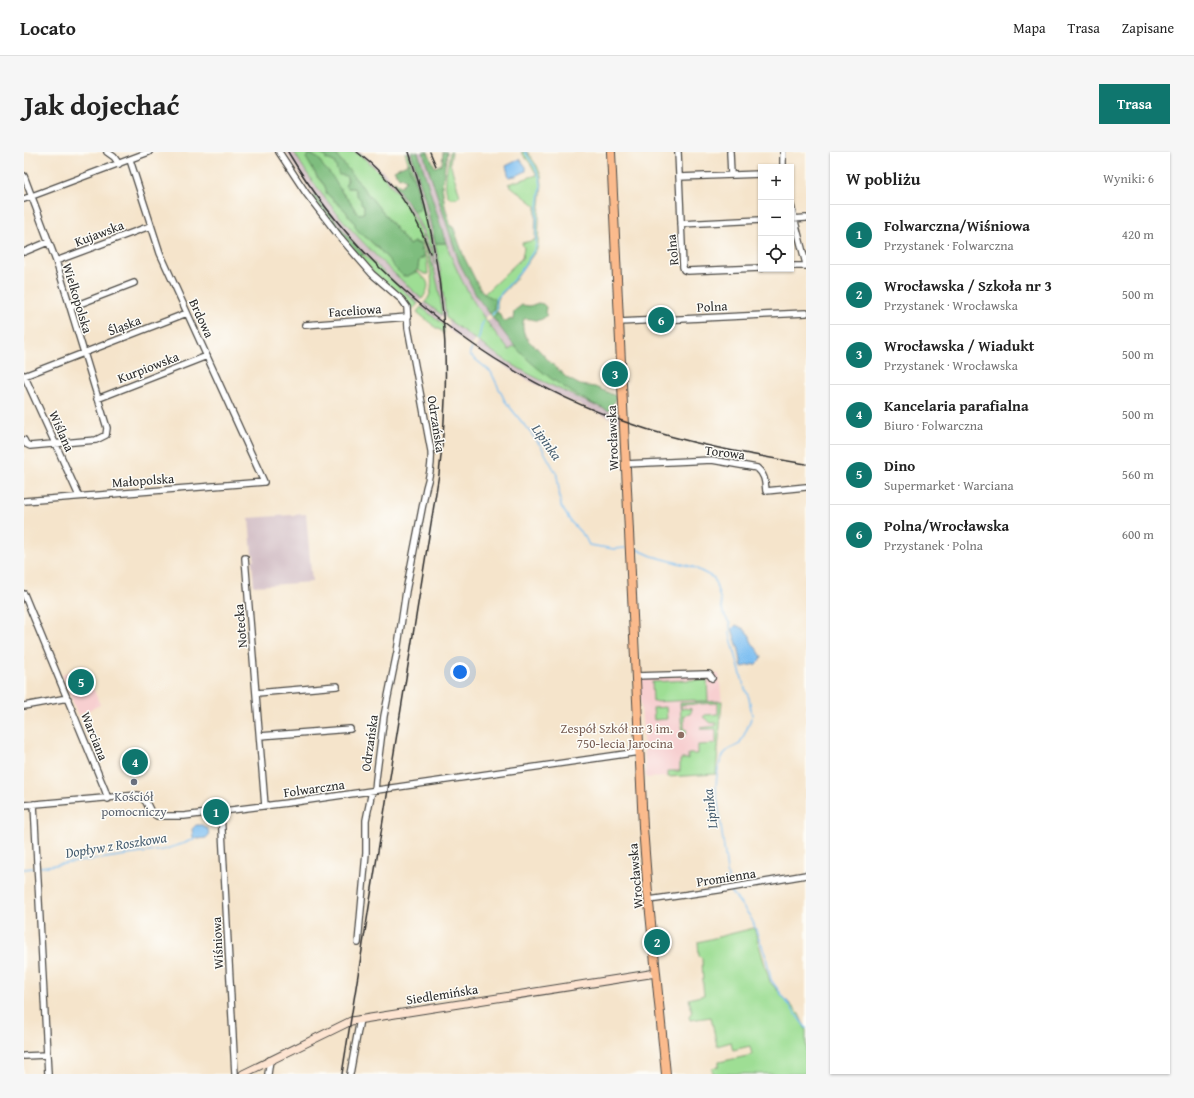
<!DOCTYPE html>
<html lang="pl">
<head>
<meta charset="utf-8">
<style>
  body { margin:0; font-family:"Gentium Book Plus",serif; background:#f6f6f6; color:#222 }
  .controls { position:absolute; right:12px; top:12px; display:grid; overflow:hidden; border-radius:0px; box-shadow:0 1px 3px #0004 }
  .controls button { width:36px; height:36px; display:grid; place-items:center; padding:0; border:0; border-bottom:1px solid #e0e0e0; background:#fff; color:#222; font:20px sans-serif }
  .you { position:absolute; left:436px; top:520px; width:14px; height:14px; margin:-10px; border:3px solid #fff; border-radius:50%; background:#1a73e8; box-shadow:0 0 0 6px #1a73e833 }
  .badge { display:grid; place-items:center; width:26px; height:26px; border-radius:50%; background:#0f766e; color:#fff; font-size:13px; font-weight:700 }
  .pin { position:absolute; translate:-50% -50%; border:2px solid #fff; box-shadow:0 1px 4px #0006 }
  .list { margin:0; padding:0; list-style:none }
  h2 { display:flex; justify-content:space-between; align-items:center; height:52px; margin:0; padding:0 16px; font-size:17px }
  h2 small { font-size:13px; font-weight:400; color:#767676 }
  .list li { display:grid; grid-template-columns:26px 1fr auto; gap:12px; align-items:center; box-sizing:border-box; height:60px; padding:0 16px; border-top:1px solid #e0e0e0 }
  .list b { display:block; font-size:15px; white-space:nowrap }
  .list p { margin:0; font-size:13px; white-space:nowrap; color:#767676 }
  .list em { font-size:13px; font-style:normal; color:#767676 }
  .icon { flex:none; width:22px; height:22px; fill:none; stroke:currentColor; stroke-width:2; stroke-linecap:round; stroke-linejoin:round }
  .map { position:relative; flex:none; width:782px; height:922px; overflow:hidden; border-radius:0px }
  header { display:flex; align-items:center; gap:24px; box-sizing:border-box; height:56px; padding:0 20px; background:#fff; border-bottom:1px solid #e0e0e0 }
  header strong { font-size:19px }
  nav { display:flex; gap:22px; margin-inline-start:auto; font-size:14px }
  .intro { display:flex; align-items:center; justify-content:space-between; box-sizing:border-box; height:96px; padding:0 24px }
  h1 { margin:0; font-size:28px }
  .button { padding:10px 18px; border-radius:0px; background:#0f766e; color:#fff; font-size:14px; font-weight:700 }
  main { display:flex; gap:24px; padding:0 24px }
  aside { flex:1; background:#fff; border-radius:0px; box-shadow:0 1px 3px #0004 }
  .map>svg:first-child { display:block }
  .built { fill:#f7cfd0 }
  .industrial { fill:#d2bdc5 }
  .green { fill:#9ede94; stroke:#648460 }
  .forest { fill:#7ebd7e; stroke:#547454 }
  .water { fill:#7bbef1; stroke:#53748e }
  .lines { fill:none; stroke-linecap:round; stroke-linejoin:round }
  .stream { stroke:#7bbef1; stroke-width:1.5 }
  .street-casing { stroke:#494743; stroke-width:8 }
  .secondary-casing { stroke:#494743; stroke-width:9 }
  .primary-casing { stroke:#494743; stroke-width:10 }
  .street { stroke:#fff; stroke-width:5.5 }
  .secondary { stroke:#fde4d1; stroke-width:7 }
  .primary { stroke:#fbbb8d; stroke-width:8 }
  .rail { stroke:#2b2b2b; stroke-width:1.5 }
  .education-dot { fill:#8d6e63; stroke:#fdfcf7; stroke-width:1.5 }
  .worship-dot { fill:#6b7280; stroke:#fdfcf7; stroke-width:1.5 }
  .labels { text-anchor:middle; stroke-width:3; stroke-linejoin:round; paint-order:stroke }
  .street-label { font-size:13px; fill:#2b2b2b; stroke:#fdfcf7 }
  .education-label { font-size:13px; fill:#785e54; stroke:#fdfcf7; text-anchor:end }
  .worship-label { font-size:13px; fill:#5b616d; stroke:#fdfcf7 }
  .water-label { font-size:14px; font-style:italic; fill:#475e70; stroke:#fdfcf7 }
</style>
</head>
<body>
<header>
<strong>Locato</strong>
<nav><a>Mapa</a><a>Trasa</a><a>Zapisane</a></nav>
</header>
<div class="intro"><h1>Jak dojechać</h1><a class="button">Trasa</a></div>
<main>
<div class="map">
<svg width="782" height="922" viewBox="0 0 782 922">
  <rect width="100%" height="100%" fill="#fdfcf7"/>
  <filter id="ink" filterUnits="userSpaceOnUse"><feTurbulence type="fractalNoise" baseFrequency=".025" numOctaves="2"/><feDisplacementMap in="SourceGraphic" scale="8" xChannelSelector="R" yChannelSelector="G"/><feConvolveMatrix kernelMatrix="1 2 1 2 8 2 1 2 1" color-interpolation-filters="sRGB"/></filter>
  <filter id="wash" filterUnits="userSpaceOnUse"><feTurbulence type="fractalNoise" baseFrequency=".012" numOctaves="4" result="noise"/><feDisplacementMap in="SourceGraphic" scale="16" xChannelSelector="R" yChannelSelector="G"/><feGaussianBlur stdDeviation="0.9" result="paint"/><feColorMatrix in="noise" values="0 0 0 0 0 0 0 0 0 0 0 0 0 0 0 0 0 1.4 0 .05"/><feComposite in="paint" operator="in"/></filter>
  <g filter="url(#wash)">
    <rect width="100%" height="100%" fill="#f5e4cb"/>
    <path class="built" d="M60,513L76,553L54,563L38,523Z
      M695,522L698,552L692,622L622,626L615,526Z"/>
    <path class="industrial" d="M262,0H270L286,26L324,75L357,109L398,147L394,152L359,121L322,82L290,43Z
      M331,0H336L345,7L361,21L375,38L393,65L399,78L411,110L406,81L396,41L383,0H387L394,22L406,66L417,123L422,166L418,164L416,166L418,168L416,170L397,155L401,150L418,163L413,128L402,92L394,74L389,65L367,32L350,15Z
      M394,0H399L431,99L441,123L453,145L466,162L460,166L443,139L431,113L422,91Z
      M469,166L491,194L485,199L462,170Z
      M425,168L451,187L447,194L424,177L426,174L424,173L426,171L424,169Z
      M455,190L491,214L518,229L572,254L596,263V270L539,246L502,227L451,196Z
      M282,362L288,430L230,434L228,409L230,407V403L228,402L225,366Z"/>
    <path class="green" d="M270,0H296L310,10L314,19L323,25V31L324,36H330L333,43L337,48L340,54V61L335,62C331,59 329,54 326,50C323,46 320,43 318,40C308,26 300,14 288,2L285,10L293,25L300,33L306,45L322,59L325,65L329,68L336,81L343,86L355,97L365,108L370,115L383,124L392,120C406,128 407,134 398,147C349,103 303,57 270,0Z
      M310,0C315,0 327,0 331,0C336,2 349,14 353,18C381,45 398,77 409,115C414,131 417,147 418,163L401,150C415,138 403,99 397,85L396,86L403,110L404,122H401L393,118L394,116L395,108L398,107L395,91L390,90L385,93Z
      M381,0L384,1C395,37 405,75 412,113L399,78L389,59L395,58V46Z
      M426,0H428L426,11L436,44C412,57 425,9 426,0Z
      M497,0H503L513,14L517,24L518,32L515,64L514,93L513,97L491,128L475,145C471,153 476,159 469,166L466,162L469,159L460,142L498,106L500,96L498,91L511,88L512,54L484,32L513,23L506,11Z
      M411,91H422C438,135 456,163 485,198L491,194C513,219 543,237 572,254C549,244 526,233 503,221C475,205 448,186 422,166L417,123Z
      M340,102L394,152L389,157L386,156L350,121L336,105Z
      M397,155L418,171L420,174V182L418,179L412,176L393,160Z
      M683,527L684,549H671V548L629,550L628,530Z
      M698,549L692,622L644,625V619H656V609L657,607H664V602H674V593L692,592V577H676V576L692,574V571H687L679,565L681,563L694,562V551L657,553V555L658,557L661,556L664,557L666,556L668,558L666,562L661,563L660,564V577H662L663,582H658L656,551Z
      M642,555L643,567L630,568L629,556Z
      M730,776L746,830L775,862L782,878V922H689L688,916L695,915V910L728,903L726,894L709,898L707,890L693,894L687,865L666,868L665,865L668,859L665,847L680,843L679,833L678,806L675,804L674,790Z"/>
    <path class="forest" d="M296,0H310L385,93L390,90L397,93L398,95L396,99L398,101L400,102V105L395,108L394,116L392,120L383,124H379L370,115L365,108L355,97L343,86L336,81L331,75V72L329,68L325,65L322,59L302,41C303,33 297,30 293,24C289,18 286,12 282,6L284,3L286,2L295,7L299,14L308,24L319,42L326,50L333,61L335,62L340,61V54L337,51V48L333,43L330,36H324L321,34L324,28L323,25L319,23H315L310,10L302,7L301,4L298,3Z
      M387,0H394L422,91H411L401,47Z
      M399,0H404L411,15L418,12L419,0H423L418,34L421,54L427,75L429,74L440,105L454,133L460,142L471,147L470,157L466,162L453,145L435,110Z
      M385,11V15L392,32L396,53L397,55L395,58L389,59L369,30L371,29L376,34H378L382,28L378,25L375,26L370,18Z
      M290,43L322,82L340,102L334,105L286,44Z
      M514,151L519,152L522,155L521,161L523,163C514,173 509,165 500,167C496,177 502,189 511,194L527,211L543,226L556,233L571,235L592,244L593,246L585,259C555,247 520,224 498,202C487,191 478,178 469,166L472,162L473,160L476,162V164L480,169H482L485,167L489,168L490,159L498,153L506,154Z"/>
    <path class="water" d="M496,7L502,15V19L492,24L485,25L482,14Z
      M712,473L720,477L726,484C726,492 735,497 738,506L732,512L718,515L715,498L708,477Z
      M172,673H178L184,677L185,683L182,686L174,687L169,685L168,677Z"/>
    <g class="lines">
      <path class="stream" d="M468,163L472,158L473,146L497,119L509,100L512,94L513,62L517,33L516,27L511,15L501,0
        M454,188C457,182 456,174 460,168
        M448,196L446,200V203L467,220L481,249L517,294L533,323L537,354L547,370L561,385L565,393L590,397L601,396
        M610,396L628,404L669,415L690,426L696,446L699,461L706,472V482L720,534L725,546L728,563
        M16,715L139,698L161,691L171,686
        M0,717L9,716
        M705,733L692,637C692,626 694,606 704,598C707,596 712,595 715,592C719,586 725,573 727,566
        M706,738L725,763L729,770L742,805L747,828L782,876"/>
    </g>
  </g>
  <g filter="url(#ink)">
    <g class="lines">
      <defs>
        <path id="street" d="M83,0L90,5L95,12
          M255,0L282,41L315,84L348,122L378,148L383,155L384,176L407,299C408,313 406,323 402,336L382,439L373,500L360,564L352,627L351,638
          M654,0L659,115L660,118L663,119L737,116
          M706,0L707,23
          M759,0V15
          M0,24L32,109L83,276L82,283L72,288L6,294L2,292L0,288
          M655,25L737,22
          M0,47L125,0
          M767,54L782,112
          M768,67L782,66
          M657,72L737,68
          M0,100L24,90
          M32,109L126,74
          M767,114H782
          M46,155L53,153L110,131
          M595,170L782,161
          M281,173L384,165
          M0,223L55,344
          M0,224L163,161
          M73,247L183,204
          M601,312L688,308L733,316C741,323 741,329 742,339L782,335
          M0,349L240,330L136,101L106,8
          M221,406L241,654
          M0,442L81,638L84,647
          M611,524L682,522H685L688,526
          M233,541L313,534
          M0,554L38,547H44
          M236,584L326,577
          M10,652L24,922
          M0,653L114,643L118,646L122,650L127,660L133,664H160L271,650L615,600
          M197,660L211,922
          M625,748L694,738L782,723
          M334,791L342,701V668L348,639
          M0,904L23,903
          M244,922L246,908
          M326,922L336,867"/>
        <path id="secondary" d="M219,922L327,869L632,821"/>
        <path id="primary" d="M587,0L619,675L624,741L642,922"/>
      </defs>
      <use href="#street" class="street-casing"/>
      <use href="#secondary" class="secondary-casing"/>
      <use href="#primary" class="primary-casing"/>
      <use href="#street" class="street"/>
      <use href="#secondary" class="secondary"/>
      <use href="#primary" class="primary"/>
      <path class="rail" d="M264,0C338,124 471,226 607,272C664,292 723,302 782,312
        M333,0C368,27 392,60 406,101
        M406,0L412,14
        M318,922L415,322C429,211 421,107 385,0"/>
    </g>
  </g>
  <circle class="education-dot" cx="657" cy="583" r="4"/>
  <circle class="worship-dot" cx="110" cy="630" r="4"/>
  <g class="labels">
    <g class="street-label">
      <text transform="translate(75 81) rotate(-21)" y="5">Kujawska</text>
      <text transform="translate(648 98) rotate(-96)" y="5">Rolna</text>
      <text transform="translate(54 146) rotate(73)" y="5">Wielkopolska</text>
      <text transform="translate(688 154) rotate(-3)" y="5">Polna</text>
      <text transform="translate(331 158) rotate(-4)" y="5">Faceliowa</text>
      <text transform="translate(178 166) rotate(65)" y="5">Brdowa</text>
      <text transform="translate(100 173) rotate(-21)" y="5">Śląska</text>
      <text transform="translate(124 215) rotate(-21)" y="5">Kurpiowska</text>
      <text transform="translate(413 272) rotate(81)" y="5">Odrzańska</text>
      <text transform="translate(38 279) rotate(66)" y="5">Wiślana</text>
      <text transform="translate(588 286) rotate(-92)" y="5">Wrocławska</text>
      <text transform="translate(701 300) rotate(7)" y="5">Torowa</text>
      <text transform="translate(119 328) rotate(-4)" y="5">Małopolska</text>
      <text transform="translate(216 474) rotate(-95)" y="5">Notecka</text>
      <text transform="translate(71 584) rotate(68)" y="5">Warciana</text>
      <text transform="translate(345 591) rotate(-82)" y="5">Odrzańska</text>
      <text transform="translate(290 636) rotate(-8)" y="5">Folwarczna</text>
      <text transform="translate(611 724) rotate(-95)" y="5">Wrocławska</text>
      <text transform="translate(702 725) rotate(-9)" y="5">Promienna</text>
      <text transform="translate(193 791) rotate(-93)" y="5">Wiśniowa</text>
      <text transform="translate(418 842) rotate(-9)" y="5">Siedlemińska</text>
    </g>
    <g class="education-label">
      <text x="649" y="581">Zespół Szkół nr 3 im.<tspan x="649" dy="15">750-lecia Jarocina</tspan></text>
    </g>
    <g class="worship-label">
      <text x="110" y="649">Kościół<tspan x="110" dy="15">pomocniczy</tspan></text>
    </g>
    <g class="water-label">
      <text transform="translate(523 290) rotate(55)" y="5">Lipinka</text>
      <text transform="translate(686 657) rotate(-97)" y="5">Lipinka</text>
      <text transform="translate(92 693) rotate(-9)" y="5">Dopływ z Roszkowa</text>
    </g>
  </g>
</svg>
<div class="controls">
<button>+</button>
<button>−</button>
<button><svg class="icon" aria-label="locate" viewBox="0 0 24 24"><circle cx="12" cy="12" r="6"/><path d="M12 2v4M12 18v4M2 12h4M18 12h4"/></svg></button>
</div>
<div class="you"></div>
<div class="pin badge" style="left:192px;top:660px">1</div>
<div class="pin badge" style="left:633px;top:790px">2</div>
<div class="pin badge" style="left:591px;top:222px">3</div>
<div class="pin badge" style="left:111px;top:610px">4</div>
<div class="pin badge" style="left:57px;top:530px">5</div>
<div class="pin badge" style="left:637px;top:168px">6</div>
</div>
<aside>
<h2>W pobliżu<small>Wyniki: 6</small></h2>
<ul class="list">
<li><span class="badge">1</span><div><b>Folwarczna/Wiśniowa</b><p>Przystanek · Folwarczna</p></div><em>420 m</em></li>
<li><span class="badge">2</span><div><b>Wrocławska / Szkoła nr 3</b><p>Przystanek · Wrocławska</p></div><em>500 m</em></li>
<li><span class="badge">3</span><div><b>Wrocławska / Wiadukt</b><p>Przystanek · Wrocławska</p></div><em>500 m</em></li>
<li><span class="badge">4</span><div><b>Kancelaria parafialna</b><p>Biuro · Folwarczna</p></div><em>500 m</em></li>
<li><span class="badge">5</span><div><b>Dino</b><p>Supermarket · Warciana</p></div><em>560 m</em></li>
<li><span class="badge">6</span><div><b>Polna/Wrocławska</b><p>Przystanek · Polna</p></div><em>600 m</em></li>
</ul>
</aside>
</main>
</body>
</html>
